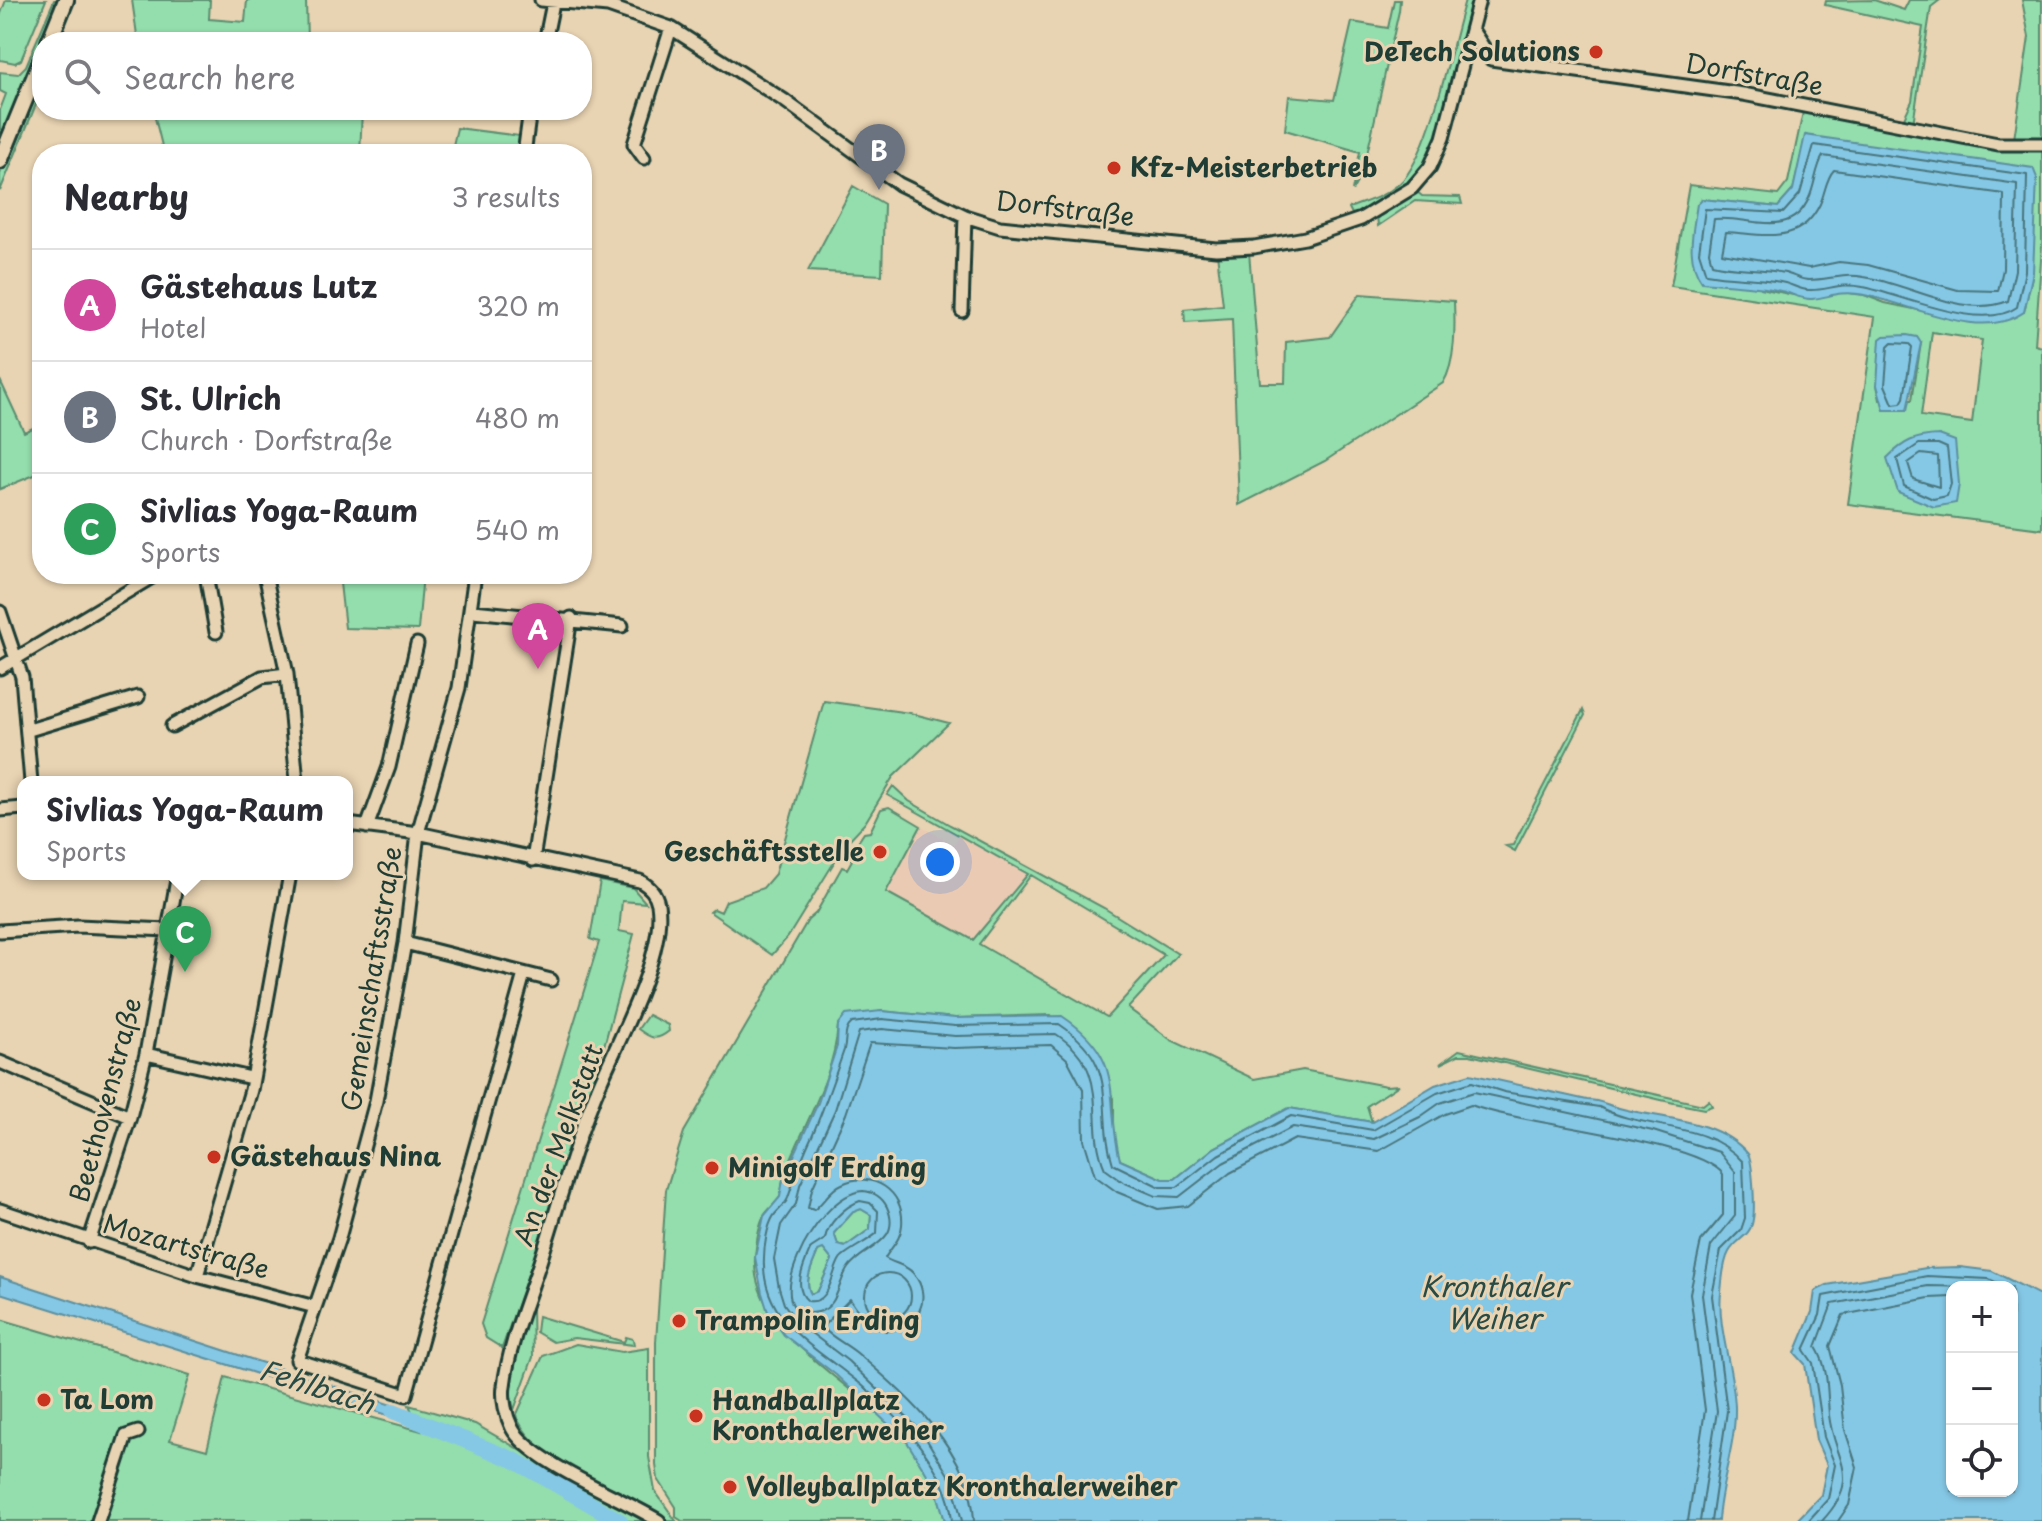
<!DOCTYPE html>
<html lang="en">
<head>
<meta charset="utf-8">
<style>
  body { margin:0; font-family:"Playpen Sans",sans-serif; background:#f2f2f3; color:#2b2b33 }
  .controls { position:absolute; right:24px; bottom:24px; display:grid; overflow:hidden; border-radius:16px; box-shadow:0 2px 6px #0004 }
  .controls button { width:72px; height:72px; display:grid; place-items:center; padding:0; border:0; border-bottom:2px solid #e1e1e2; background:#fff; color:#2b2b33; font:40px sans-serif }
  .you { position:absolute; left:940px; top:862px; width:28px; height:28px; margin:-20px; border:6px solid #fff; border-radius:50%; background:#1a73e8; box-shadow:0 0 0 12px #1a73e833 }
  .badge { display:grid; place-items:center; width:52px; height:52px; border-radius:50%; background:#c8321e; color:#fff; font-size:26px; font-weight:700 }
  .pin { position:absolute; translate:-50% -66px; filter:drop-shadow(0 2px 4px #0008) }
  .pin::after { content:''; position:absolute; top:42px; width:28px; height:24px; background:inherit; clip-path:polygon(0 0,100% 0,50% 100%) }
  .popup { position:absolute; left:17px; top:776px; width:336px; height:104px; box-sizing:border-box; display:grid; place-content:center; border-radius:16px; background:#fff; filter:drop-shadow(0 2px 6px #0005); font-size:26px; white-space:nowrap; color:#7c7c81 }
  .popup b { font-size:30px; color:#2b2b33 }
  .popup::after { content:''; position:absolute; left:50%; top:100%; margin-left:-16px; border:16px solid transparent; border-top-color:#fff }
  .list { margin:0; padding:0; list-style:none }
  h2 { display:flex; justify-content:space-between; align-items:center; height:104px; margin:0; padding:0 32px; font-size:34px }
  h2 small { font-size:26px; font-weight:400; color:#7c7c81 }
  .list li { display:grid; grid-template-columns:52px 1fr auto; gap:24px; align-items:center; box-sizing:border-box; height:112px; padding:0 32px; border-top:2px solid #e1e1e2 }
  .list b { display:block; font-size:30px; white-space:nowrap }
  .list p { margin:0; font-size:26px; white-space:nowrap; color:#7c7c81 }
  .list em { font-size:26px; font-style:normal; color:#7c7c81 }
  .icon { flex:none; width:44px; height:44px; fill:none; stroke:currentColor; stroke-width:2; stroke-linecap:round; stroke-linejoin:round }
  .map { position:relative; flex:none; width:2042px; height:1521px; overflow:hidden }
  .search { position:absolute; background:#fff; box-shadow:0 2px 6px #0004; left:32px; top:32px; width:560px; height:88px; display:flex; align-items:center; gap:20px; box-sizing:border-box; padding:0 28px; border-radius:32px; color:#7c7c81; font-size:30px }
  .panel { position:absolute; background:#fff; box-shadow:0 2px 6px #0004; left:32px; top:144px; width:560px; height:440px; border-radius:32px }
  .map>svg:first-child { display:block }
  .built { fill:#ebcab3 }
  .green { fill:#94ddac; stroke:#5a8d70; stroke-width:2; fill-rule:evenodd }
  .water { fill:#85c8e6; stroke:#5c909f; stroke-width:2; fill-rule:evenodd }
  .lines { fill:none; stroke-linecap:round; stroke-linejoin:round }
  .shore { stroke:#48757b; stroke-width:2 }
  .river { stroke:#85c8e6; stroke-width:16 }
  .street-casing { stroke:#1f3d34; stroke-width:17 }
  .secondary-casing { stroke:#1f3d34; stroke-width:20 }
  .street { stroke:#e8d3b2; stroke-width:11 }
  .secondary { stroke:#e8d3b2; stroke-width:14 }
  .poi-dot { fill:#c8321e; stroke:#e8d3b2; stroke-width:3 }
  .labels { text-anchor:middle; stroke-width:6; stroke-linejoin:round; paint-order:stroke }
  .poi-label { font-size:26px; font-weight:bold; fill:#1f3d34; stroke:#e8d3b2; text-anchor:start }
  .street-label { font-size:26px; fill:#1f3d34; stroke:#e8d3b2 }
  .water-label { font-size:28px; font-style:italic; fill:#294b46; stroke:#e8d3b2 }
</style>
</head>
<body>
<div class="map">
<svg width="2042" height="1521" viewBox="0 0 2042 1521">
  <rect width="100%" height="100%" fill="#e8d3b2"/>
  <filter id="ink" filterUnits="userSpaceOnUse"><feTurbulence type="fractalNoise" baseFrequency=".0125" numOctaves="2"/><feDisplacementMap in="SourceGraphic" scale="16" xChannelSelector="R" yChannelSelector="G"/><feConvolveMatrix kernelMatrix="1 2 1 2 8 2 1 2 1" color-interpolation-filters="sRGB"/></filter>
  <g filter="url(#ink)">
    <path class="built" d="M921,826L954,844L960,834L1028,873L973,941L886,891Z"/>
    <path class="green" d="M6,0H46L21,60L15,63L0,60V16Z
      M54,0H58L0,138V110L6,94L0,91V72L18,74L26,66Z
      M132,0H210L209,19L245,22L247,0H306L307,42H138Z
      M1394,0H1400L1399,11L1363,172L1352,191L1360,152L1285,130L1289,96L1334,100L1352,22L1388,28Z
      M1465,0H1473C1463,44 1445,155 1412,183C1405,189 1394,194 1385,199C1374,205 1364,212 1352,214L1349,208C1367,201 1384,197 1399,184C1429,158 1452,44 1465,0Z
      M1874,0L1904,10L1909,0H1940L1931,7L1913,124L1903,120L1912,101L1923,27L1825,5L1826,1Z
      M2022,0H2042V138L2014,139L2029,37Z
      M42,74V90L0,191V174Z
      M153,110H362L360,154H164Z
      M1803,112L1986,146L2042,151V246L2035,345L2042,347V529L1848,504L1875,317L1671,286L1689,185L1778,195L1788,182ZM1806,135L2033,248V272L2024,312L1976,322L1885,303L1864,295L1840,292L1811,299L1761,288L1702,199L1778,207L1793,190ZM1932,332L1982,340L1972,423L1921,416ZM1921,343L1912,400H1880L1877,385Z
      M457,128L520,136L519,154H451Z
      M853,186L884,204L882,275L808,271Z
      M1416,191L1422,196L1460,197L1462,204L1415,201L1378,226L1377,215Z
      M1249,252L1260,383H1285L1286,342L1330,337L1360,294L1454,301C1455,325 1456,362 1443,383L1325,461L1239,505L1232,319L1185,322L1184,309L1223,305L1217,253Z
      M0,380L24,432L42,424V472L0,489Z
      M339,574H423L418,630L345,628Z
      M824,701L910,713L949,723L893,777L865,823L846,843L788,937L772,955L710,912L714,909L721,912L726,901L763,888L775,874Z
      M1583,710L1585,715L1515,851L1506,846L1513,845Z
      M893,786L909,801L950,825L1104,908L1178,954L1128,1008L1171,1040L1254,1079L1303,1070L1386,1086L1399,1085L1367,1106L1372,1122L1289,1108L1214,1148L1175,1179H1163L1120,1160L1114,1138V1098L1051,1015L955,1018L881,1011L838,1025C834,1080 801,1128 783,1179C782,1184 782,1192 780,1197C776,1204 768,1209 764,1216C759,1226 756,1246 755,1257C750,1337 865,1388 909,1444C926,1467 939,1493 945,1521H682L676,1517V1507L658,1479L656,1465V1342L666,1190L684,1132L808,920L816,913L842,867L847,869L852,860L848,857L864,833L870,832L881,809L889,807L921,826L886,892L973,940L1028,874L887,795ZM1031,875L1164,955L1107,1017L979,944Z
      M600,881L633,888L646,903L622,901L619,931L634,934L589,1102L502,1348L486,1338L481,1324L599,942L590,939Z
      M648,1015L668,1025L669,1031C656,1042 650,1038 638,1029Z
      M1459,1050L1703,1105L1709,1100L1712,1106L1704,1109L1674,1103L1470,1055H1458L1440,1064Z
      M861,1209L871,1215L870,1229L845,1247L838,1245L834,1233L853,1212Z
      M823,1248L832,1260L818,1291L811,1294C803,1282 813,1264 818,1251Z
      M529,1307H532L533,1357L514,1410L509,1387Z
      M538,1316L624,1342L626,1337L633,1339L634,1345L574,1338L553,1342L536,1332Z
      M0,1319L190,1375L170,1440L207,1450L225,1377L421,1431L409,1405L475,1424L553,1469C563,1489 575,1487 594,1493C611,1498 628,1512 644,1521H0Z
      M576,1344L622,1352L649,1348V1457L655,1491L676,1521H665C621,1491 538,1467 516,1416L543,1356Z"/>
    <path class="water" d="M1805,135L2033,168L2037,178L2033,272L2024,312C1979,344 1906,300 1858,294C1837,291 1828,298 1811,299C1800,299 1791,293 1781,291C1755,285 1728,285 1702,282C1685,258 1693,232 1697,204L1702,199L1778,207L1793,190Z
      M1907,335L1917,337L1921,343L1907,410H1884L1877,385L1880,339L1884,336Z
      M1939,435L1955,441L1959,484L1956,503L1934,507L1898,492L1887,458C1904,441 1915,436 1939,435Z
      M881,1011L955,1018L1062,1016C1128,1060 1104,1097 1120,1160L1163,1179H1175L1214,1148L1289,1108L1372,1122L1435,1085L1470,1074L1587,1100C1600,1100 1605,1104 1615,1107C1656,1119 1717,1117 1748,1154C1753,1161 1755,1209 1753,1219C1751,1237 1737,1238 1729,1252C1723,1262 1722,1281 1721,1293C1717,1327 1734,1372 1735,1407C1736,1444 1720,1484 1718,1521H945L936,1489L907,1442L836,1375L784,1335L768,1312L762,1293L755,1257L764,1216L780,1197L783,1180L818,1103L837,1046L838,1025L846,1015ZM861,1209L871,1215L870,1229L845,1247L838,1245L834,1233L853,1212ZM823,1249L832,1260L818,1291L811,1294C803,1282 813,1264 818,1251Z
      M1960,1267L1992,1271L2042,1296V1521H1796L1821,1495L1827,1465L1816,1440L1805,1364L1795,1353L1812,1312L1815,1291L1827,1285L1926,1268ZM2012,1287V1491H1952V1287Z
      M0,1277L410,1411L413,1423L0,1293Z"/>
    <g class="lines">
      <path class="shore" d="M1814,145L2027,175L2025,271L2017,307C1982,333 1901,294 1863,287C1839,282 1827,291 1809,290C1800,290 1793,285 1785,283C1760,277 1732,279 1706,274L1699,252L1705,209L1783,213L1800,194Z
        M1823,156L2017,184L2015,270L2008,301C1963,319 1908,283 1864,277C1842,273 1829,280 1809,280C1801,280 1793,275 1785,273C1761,268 1735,270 1712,264L1709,252L1714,219C1749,215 1790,241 1809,198C1815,185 1816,167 1823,156Z
        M1834,170L2004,194L2003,269L1998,291L1958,290L1868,265L1839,262L1809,268L1722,253L1726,232C1764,234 1800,246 1820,204C1825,193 1826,178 1834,170Z
        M1892,343L1909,344L1912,347L1904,398L1901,403L1893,404L1885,385L1888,347Z
        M1919,444H1938L1947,448L1951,484L1947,496L1933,499L1904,486L1897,459Z
        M1921,454L1938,456L1939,487L1913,479L1908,463Z
        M863,1191C874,1192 882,1197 887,1207C903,1243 862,1247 848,1268C838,1282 838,1308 818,1312C753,1326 814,1194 863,1191Z
        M860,1201L870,1203L878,1211L877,1233C869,1241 843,1253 840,1259C831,1273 831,1305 808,1301C792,1288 804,1264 811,1248L825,1239C827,1224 845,1206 860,1201Z
        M865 1296a23 23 0 1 1 46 0a23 23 0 1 1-46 0Z
        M952,1521C949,1464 884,1400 840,1368C802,1340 761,1312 764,1258C764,1247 767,1227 773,1217C777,1210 785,1206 788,1198C795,1177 802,1156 812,1136C824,1108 834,1079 844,1050C847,1040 843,1030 852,1023L882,1019L955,1026L1059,1024C1124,1067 1094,1107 1113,1164L1160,1187H1177L1218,1155L1291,1116L1373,1130L1437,1093L1472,1082L1504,1092L1599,1107C1643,1131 1707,1120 1743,1162L1745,1218L1741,1230L1721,1250L1712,1296L1727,1411L1711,1521
        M962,1521L952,1481L922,1432L848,1361L798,1323L784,1304L779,1288L774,1259L781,1225L796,1204L800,1185L835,1110L859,1032L882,1029L955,1036L1056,1034C1115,1073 1083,1119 1105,1169L1123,1182L1156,1196L1179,1197L1223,1163L1293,1127L1374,1139L1420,1117L1440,1103L1474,1092L1653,1131L1719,1152L1735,1172V1216L1711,1246L1702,1295L1717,1411L1700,1521
        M974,1521C972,1452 906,1394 857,1353C845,1343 832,1338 822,1327L850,1299L866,1323L886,1331C918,1330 934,1297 913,1273C905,1264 894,1264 885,1258C891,1247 901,1240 902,1225C905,1191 872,1170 842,1184C830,1189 824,1202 814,1210L808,1208L812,1189L846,1114L870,1043L954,1048L1051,1045L1067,1059L1083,1089L1084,1140L1095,1176L1117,1192L1158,1209L1188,1206L1230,1173L1295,1139L1379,1151L1445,1114L1471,1105C1521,1125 1695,1139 1723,1174V1215L1701,1241L1690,1293L1705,1410L1688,1521
        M1808,1521L1828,1499L1835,1465L1824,1437L1813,1363L1804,1350L1820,1315L1823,1296L1927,1276L1989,1279L2005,1287
        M1822,1521C1864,1476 1834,1461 1829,1415C1827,1391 1829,1368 1816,1347L1832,1304L1928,1286L1975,1287
        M1838,1521L1849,1505L1857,1467L1845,1430L1840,1385L1830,1346L1843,1315L1929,1298L1952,1297"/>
      <path class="river" d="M393,1411L514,1460L620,1521"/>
      <defs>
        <path id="street" d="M541,0L608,6L671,28L785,101L899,184L965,216L1000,227L1216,249L1254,247L1305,238L1361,219L1412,188L1430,167L1443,138L1479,0
          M1472,30L1491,59L1743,94L1998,144H2042
          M545,42L553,3
          M524,154L530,110
          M644,158L634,144L671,28
          M962,311L965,216
          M206,574L216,632
          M265,574L287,674L297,782
          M475,574L459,688L418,833L405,943L376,1101L339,1238L297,1360L406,1395L524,974
          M473,611L622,626
          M0,612L22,677L31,782
          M0,668L157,574
          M172,726L262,677L287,674
          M29,730L138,697
          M0,810L23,808
          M347,824L418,833L640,881C650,887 656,893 658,904C666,952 620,1037 601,1081C576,1138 560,1200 541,1259C528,1300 509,1343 504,1386C502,1399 506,1416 512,1428C529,1461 624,1499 659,1521
          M367,827L389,767L417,644
          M533,860L571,618
          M0,931L78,926L168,930
          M405,943L551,980
          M146,1054L251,1078
          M0,1062L130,1117
          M0,1210L197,1276L315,1307
          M89,1242L130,1117L146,1054L178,874
          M197,1276L251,1090L290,874
          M98,1521L126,1436L138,1432"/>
        <path id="secondary" d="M49,42L66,0
          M0,161L42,58"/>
      </defs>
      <use href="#street" class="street-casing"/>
      <use href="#secondary" class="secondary-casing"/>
      <use href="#street" class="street"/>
      <use href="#secondary" class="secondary"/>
    </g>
  </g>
  <g class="poi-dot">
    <circle cx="1596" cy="52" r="8"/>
    <circle cx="1114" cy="168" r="8"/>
    <circle cx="880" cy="852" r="8"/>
    <circle cx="214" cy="1157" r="8"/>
    <circle cx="712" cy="1168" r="8"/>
    <circle cx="679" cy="1321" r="8"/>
    <circle cx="44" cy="1400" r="8"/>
    <circle cx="696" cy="1416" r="8"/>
    <circle cx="730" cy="1487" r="8"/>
  </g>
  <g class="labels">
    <g class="poi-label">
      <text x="1580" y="61" text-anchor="end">DeTech Solutions</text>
      <text x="1130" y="177">Kfz-Meisterbetrieb</text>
      <text x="864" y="861" text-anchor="end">Geschäftsstelle</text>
      <text x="230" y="1166">Gästehaus Nina</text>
      <text x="728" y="1177">Minigolf Erding</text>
      <text x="695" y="1330">Trampolin Erding</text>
      <text x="60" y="1409">Ta Lom</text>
      <text x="712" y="1410">Handballplatz<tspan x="712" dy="30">Kronthalerweiher</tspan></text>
      <text x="746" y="1496">Volleyballplatz Kronthalerweiher</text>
    </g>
    <g class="street-label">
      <text transform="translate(1754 75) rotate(10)" y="9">Dorfstraße</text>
      <text transform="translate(1065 209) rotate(7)" y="9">Dorfstraße</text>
      <text transform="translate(372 979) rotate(-81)" y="9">Gemeinschaftsstraße</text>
      <text transform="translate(106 1100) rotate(-75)" y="9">Beethovenstraße</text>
      <text transform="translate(559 1145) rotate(-70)" y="9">An der Melkstatt</text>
      <text transform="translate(186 1247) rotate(16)" y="9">Mozartstraße</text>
    </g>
    <g class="water-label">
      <text x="1494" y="1297">Kronthaler<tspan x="1494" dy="32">Weiher</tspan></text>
      <text transform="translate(317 1387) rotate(18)" y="10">Fehlbach</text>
    </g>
  </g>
</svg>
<div class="controls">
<button>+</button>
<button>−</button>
<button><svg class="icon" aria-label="locate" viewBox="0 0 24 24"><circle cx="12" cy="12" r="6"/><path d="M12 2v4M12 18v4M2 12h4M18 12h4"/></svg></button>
</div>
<div class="you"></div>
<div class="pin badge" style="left:538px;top:669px;background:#d1479c">A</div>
<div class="pin badge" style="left:879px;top:190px;background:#6b7280">B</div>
<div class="pin badge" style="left:185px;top:972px;background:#2e9e5b">C</div>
<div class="popup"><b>Sivlias Yoga-Raum</b>Sports</div>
<div class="search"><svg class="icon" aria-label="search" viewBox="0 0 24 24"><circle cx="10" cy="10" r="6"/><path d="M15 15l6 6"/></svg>Search here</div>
<section class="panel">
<h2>Nearby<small>3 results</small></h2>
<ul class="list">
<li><span class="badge" style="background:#d1479c">A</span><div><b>Gästehaus Lutz</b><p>Hotel</p></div><em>320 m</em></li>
<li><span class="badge" style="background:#6b7280">B</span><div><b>St. Ulrich</b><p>Church · Dorfstraße</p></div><em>480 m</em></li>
<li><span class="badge" style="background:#2e9e5b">C</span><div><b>Sivlias Yoga-Raum</b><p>Sports</p></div><em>540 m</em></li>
</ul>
</section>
</div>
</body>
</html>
